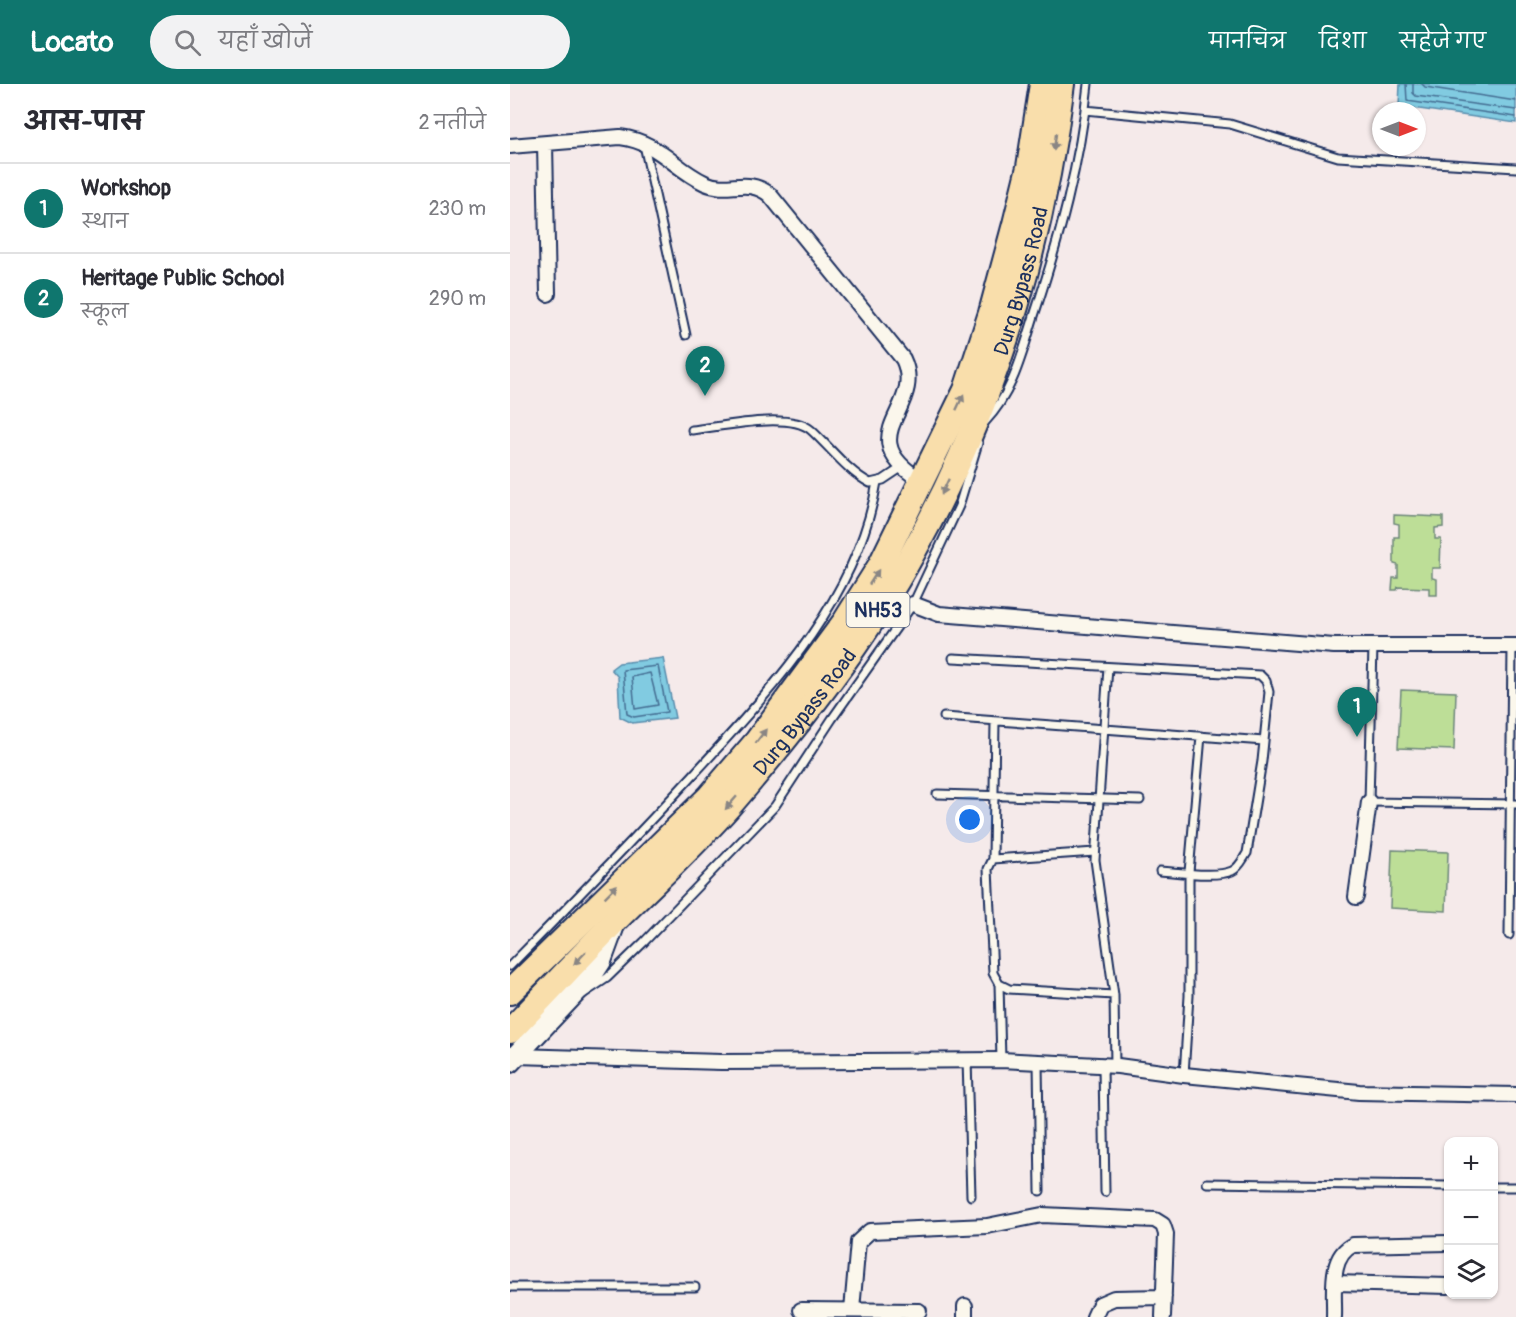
<!DOCTYPE html>
<html lang="hi">
<head>
<meta charset="utf-8">
<style>
  body { margin:0; font-family:Pangolin,"Playpen Sans Deva",sans-serif; background:#f2f2f3; color:#2b2b33 }
  .controls { position:absolute; right:18px; bottom:18px; display:grid; overflow:hidden; border-radius:12px; box-shadow:0 2px 4px #0004 }
  .controls button { width:54px; height:54px; display:grid; place-items:center; padding:0; border:0; border-bottom:2px solid #e1e1e2; background:#fff; color:#2b2b33; font:30px sans-serif }
  .compass { position:absolute; left:862px; top:18px; width:54px; height:54px; border-radius:50%; background:#fff; box-shadow:0 2px 4px #0004; rotate:90deg }
  .you { position:absolute; left:460px; top:736px; width:21px; height:21px; margin:-15px; border:4px solid #fff; border-radius:50%; background:#1a73e8; box-shadow:0 0 0 9px #1a73e833 }
  .badge { display:grid; place-items:center; width:39px; height:39px; border-radius:50%; background:#0f766e; color:#fff; font-size:20px; font-weight:700 }
  .pin { position:absolute; translate:-50% -50px; filter:drop-shadow(0 2px 3px #0008) }
  .pin::after { content:''; position:absolute; top:32px; width:21px; height:18px; background:inherit; clip-path:polygon(0 0,100% 0,50% 100%) }
  .list { margin:0; padding:0; list-style:none }
  h2 { display:flex; justify-content:space-between; align-items:center; height:78px; margin:0; padding:0 24px; font-size:26px }
  h2 small { font-size:20px; font-weight:400; color:#7c7c81 }
  .list li { display:grid; grid-template-columns:39px 1fr auto; gap:18px; align-items:center; box-sizing:border-box; height:90px; padding:0 24px; border-top:2px solid #e1e1e2 }
  .list b { display:block; font-size:22px; white-space:nowrap }
  .list p { margin:0; font-size:20px; white-space:nowrap; color:#7c7c81 }
  .list em { font-size:20px; font-style:normal; color:#7c7c81 }
  .icon { flex:none; width:33px; height:33px; fill:none; stroke:currentColor; stroke-width:2; stroke-linecap:round; stroke-linejoin:round }
  .map { position:relative; flex:none; width:1006px; height:1233px; overflow:hidden }
  header { display:flex; align-items:center; gap:36px; box-sizing:border-box; height:84px; padding:0 30px; background:#0f766e; color:#fff }
  header strong { font-size:28px }
  nav { display:flex; gap:33px; margin-inline-start:auto; font-size:21px }
  .search { width:420px; height:54px; background:#f2f2f3; display:flex; align-items:center; gap:15px; box-sizing:border-box; padding:0 21px; border-radius:33px; color:#7c7c81; font-size:22px }
  main { display:flex }
  aside { flex:1; background:#fff }
  .map>svg:first-child { display:block }
  .green { fill:#bdde97; stroke:#6c867a; stroke-width:1.5 }
  .water { fill:#81cbe1; stroke:#588dad; stroke-width:1.5 }
  .lines { fill:none; stroke-linecap:round; stroke-linejoin:round }
  .shore { stroke:#446d92; stroke-width:1.5 }
  .lane-casing { stroke:#1b2f5e; stroke-width:11 }
  .street-casing { stroke:#1b2f5e; stroke-width:18 }
  .secondary-casing { stroke:#1b2f5e; stroke-width:24 }
  .highway-casing { stroke:#1b2f5e; stroke-width:28 }
  .lane { stroke:#fbf7ec; stroke-width:7 }
  .street { stroke:#fbf7ec; stroke-width:14 }
  .secondary { stroke:#fbf7ec; stroke-width:20 }
  .highway { stroke:#f9deab; stroke-width:24 }
  .oneway { fill:#8a8684 }
  .labels { text-anchor:middle; stroke-width:4.5; stroke-linejoin:round; paint-order:stroke }
  .shield { fill:#fbf7ec; stroke:#5e6b89; stroke-width:1.5 }
  .shield-label { font-size:20px; font-weight:bold; fill:#1b2f5e }
  .street-label { font-size:21px; fill:#1b2f5e; stroke:#fbf7ec }
</style>
</head>
<body>
<header>
<strong>Locato</strong>
<div class="search"><svg class="icon" aria-label="search" viewBox="0 0 24 24"><circle cx="10" cy="10" r="6"/><path d="M15 15l6 6"/></svg>यहाँ खोजें</div>
<nav><a>मानचित्र</a><a>दिशा</a><a>सहेजे गए</a></nav>
</header>
<main>
<aside>
<h2>आस-पास<small>2 नतीजे</small></h2>
<ul class="list">
<li><span class="badge">1</span><div><b>Workshop</b><p>स्थान</p></div><em>230 m</em></li>
<li><span class="badge">2</span><div><b>Heritage Public School</b><p>स्कूल</p></div><em>290 m</em></li>
</ul>
</aside>
<div class="map">
<svg width="1006" height="1233" viewBox="0 0 1006 1233">
  <rect width="100%" height="100%" fill="#f5eaea"/>
  <filter id="ink" filterUnits="userSpaceOnUse"><feTurbulence type="fractalNoise" baseFrequency=".0167" numOctaves="2"/><feDisplacementMap in="SourceGraphic" scale="12" xChannelSelector="R" yChannelSelector="G"/><feConvolveMatrix kernelMatrix="1 2 1 2 8 2 1 2 1" color-interpolation-filters="sRGB"/></filter>
  <g filter="url(#ink)">
    <path class="green" d="M884,431L933,433V443L925,444V455H931L930,484H922V494L927,495V511H919V504L888,503L887,506H882L883,494H888V481L884,480V453H889V440L884,439Z
      M891,606L946,608L944,666L888,664Z
      M882,766L938,768L936,827L880,824Z"/>
    <path class="water" d="M890,0H1006V39L889,22Z
      M153,574L165,634L122,639L110,633L108,593L101,585L109,579Z"/>
    <g class="lines">
      <path class="shore" d="M896,0L897,17L1006,33
        M903,0V9L906,12L1006,26
        M912,0L915,3L1006,17
        M148,582L157,628L124,633L117,630L113,586Z
        M140,589L148,621L125,625L122,593Z"/>
      <defs>
        <path id="lane" d="M575,26L720,40L828,73L1006,84
          M134,61L176,251
          M475,338C503,309 512,270 524,232C549,156 570,80 578,0
          M182,346C210,343 279,327 301,346C320,363 337,387 360,399L373,396L391,384
          M863,562L859,718L1006,720
          M443,574L750,591L756,597L759,608L752,677L737,769C733,775 729,784 722,787C706,794 668,788 650,787
          M598,583L585,776L604,911L605,982
          M434,633L754,657
          M427,710L630,716
          M585,768L483,775L478,785L483,889L489,900L499,905L604,911
          M483,775L485,637
          M999,851L1002,562
          M0,882C62,819 123,756 183,691C261,606 348,516 367,398
          M489,900L491,976
          M73,910L97,894L134,858L265,722L322,635L403,520L449,422L468,359
          M457,976L461,1112
          M528,979L530,1107
          M593,982L595,1108
          M674,991L679,912V788L691,652
          M697,1099L938,1102
          M984,1103H1006
          M0,1203H185"/>
        <path id="street" d="M35,60L38,210
          M0,62L110,53C149,58 163,84 195,99C219,110 237,92 260,111L393,275C417,325 337,351 412,397
          M403,520L429,530L824,562H1006
          M846,813L859,718
          M6,972L211,978L491,976L608,982L674,991L849,1008L1006,1011
          M825,1199L938,1202
          M455,1222V1233
          M291,1226L409,1227
          M342,1226L348,1158L360,1147L477,1142L532,1131L645,1136L653,1141L656,1150L653,1233
          M584,1233L590,1220L604,1214L654,1213
          M824,1233C825,1209 818,1173 843,1161L938,1159"/>
        <path id="secondary" d="M0,978L82,891L91,877L106,836"/>
        <g id="highway">
          <path d="M0,908L199,713L247,657L336,536L370,482L456,306L481,229L505,140L519,83L532,0"/>
          <path id="s1" d="M0,947C35,911 70,873 105,837C144,798 184,762 220,721C288,642 355,557 405,465C484,321 532,162 552,0"/>
        </g>
      </defs>
      <use href="#lane" class="lane-casing"/>
      <use href="#street" class="street-casing"/>
      <use href="#secondary" class="secondary-casing"/>
      <use href="#highway" class="highway-casing"/>
      <use href="#lane" class="lane"/>
      <use href="#street" class="street"/>
      <use href="#secondary" class="secondary"/>
      <use href="#highway" class="highway"/>
    </g>
    <defs><path id="oneway-solid" d="M-6-.8H1V-3.2L6.5 0L1 3.2V.8H-6Z" transform="scale(1.5)"/></defs>
    <g class="oneway">
      <use href="#oneway-solid" transform="translate(545 58) rotate(97)"/>
      <use href="#oneway-solid" transform="translate(450 318) rotate(-65)"/>
      <use href="#oneway-solid" transform="translate(435 403) rotate(115)"/>
      <use href="#oneway-solid" transform="translate(364 493) rotate(-57)"/>
      <use href="#oneway-solid" transform="translate(251 652) rotate(-53)"/>
      <use href="#oneway-solid" transform="translate(221 719) rotate(131)"/>
      <use href="#oneway-solid" transform="translate(101 807) rotate(-45)"/>
      <use href="#oneway-solid" transform="translate(70 874) rotate(134)"/>
    </g>
  </g>
  <g class="labels">
    <rect class="shield" x="336.5" y="509" width="63" height="34" rx="4.5"/>
    <g class="shield-label">
      <text x="368" y="533">NH53</text>
    </g>
    <g class="street-label">
      <text dy="7" stroke="none"><textPath href="#s1" startOffset="921">Durg Bypass Road</textPath></text>
      <text dy="7" stroke="none"><textPath href="#s1" startOffset="435">Durg Bypass Road</textPath></text>
    </g>
  </g>
</svg>
<div class="controls">
<button>+</button>
<button>−</button>
<button><svg class="icon" aria-label="layers" viewBox="0 0 24 24"><path d="M12 4l9 5-9 5-9-5zM3 14l9 5 9-5"/></svg></button>
</div>
<svg class="compass" viewBox="-18 -18 36 36"><path d="M0-13l5 13h-10z" fill="#e53935"/><path d="M0 13l5-13h-10z" fill="#7c7c81"/></svg>
<div class="you"></div>
<div class="pin badge" style="left:847px;top:653px">1</div>
<div class="pin badge" style="left:195px;top:312px">2</div>
</div>
</main>
</body>
</html>
